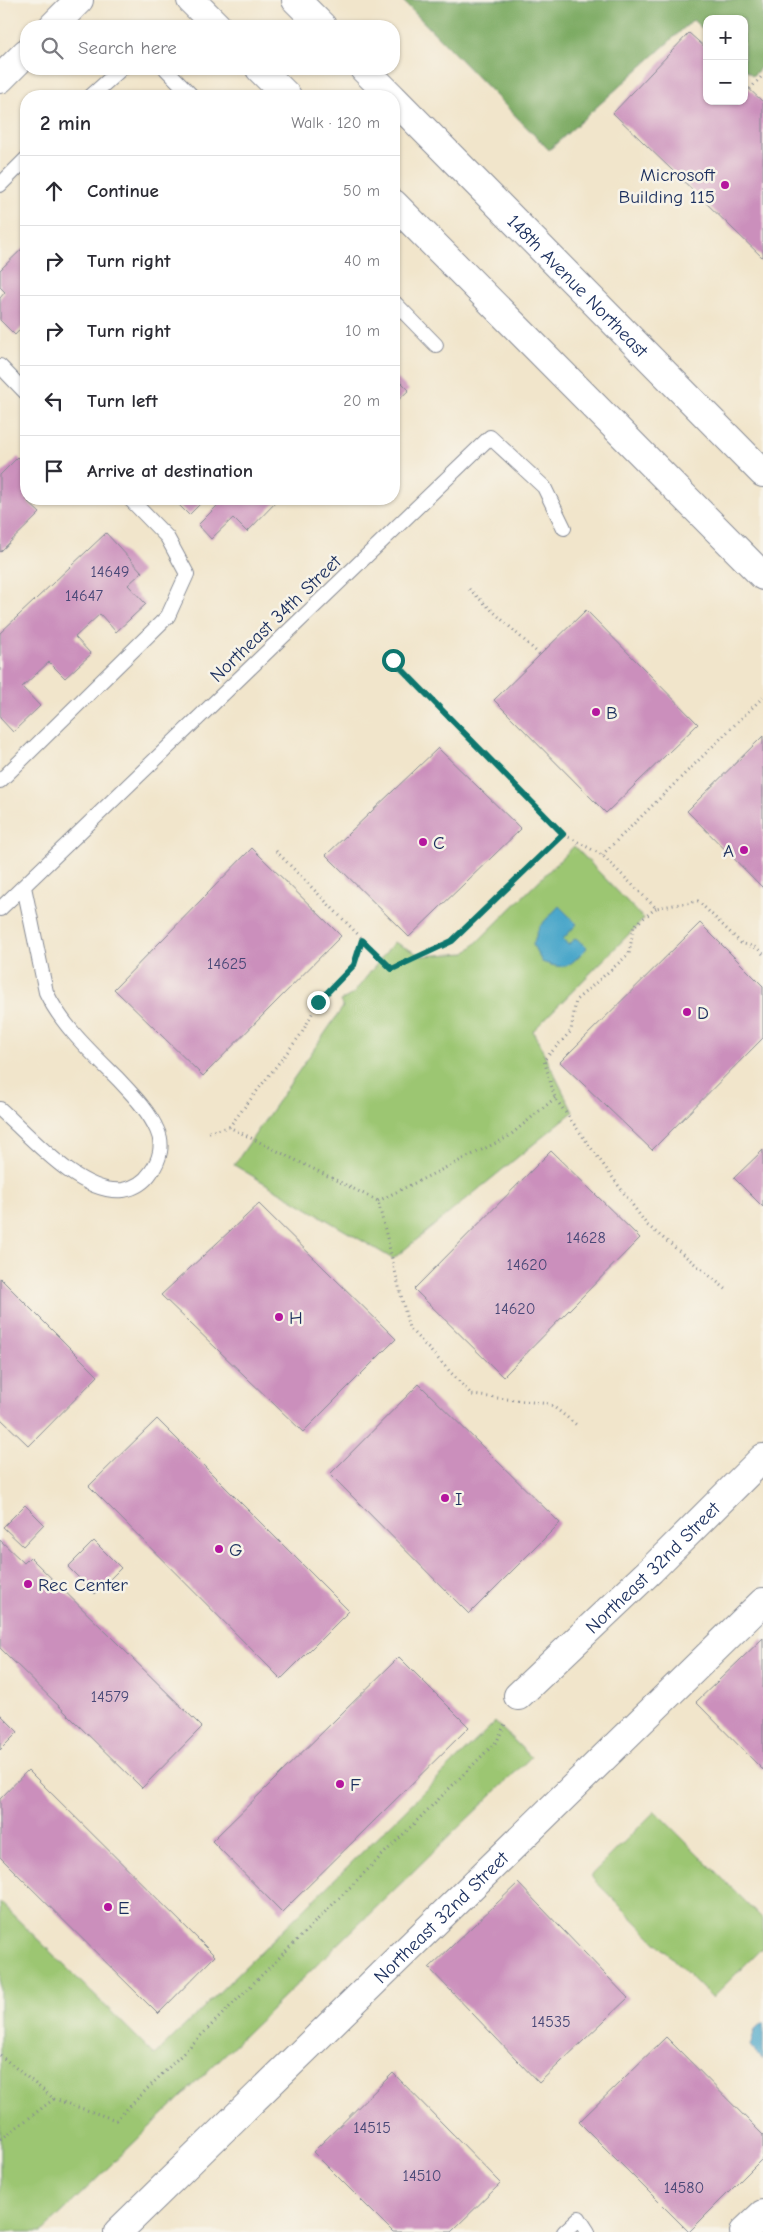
<!DOCTYPE html>
<html lang="en">
<head>
<meta charset="utf-8">
<style>
  body { margin:0; font-family:"Comic Neue",sans-serif; background:#f2f2f3; color:#2b2b33 }
  .controls { position:absolute; right:15px; top:15px; display:grid; overflow:hidden; border-radius:10px; box-shadow:0 1px 4px #0004 }
  .controls button { width:45px; height:45px; display:grid; place-items:center; padding:0; border:0; border-bottom:1px solid #e1e1e2; background:#fff; color:#2b2b33; font:25px sans-serif }
  .stop { position:absolute; width:15px; height:15px; margin:-11px; border:4px solid #0f766e; border-radius:50%; background:#fff }
  .stop.end { background:#0f766e; border-color:#fff; box-shadow:0 1px 5px #0008 }
  .list { margin:0; padding:0; list-style:none }
  h2 { display:flex; justify-content:space-between; align-items:center; height:65px; margin:0; padding:0 20px; font-size:21px }
  h2 small { font-size:16px; font-weight:400; color:#7c7c81 }
  .list li { display:grid; grid-template-columns:32px 1fr auto; gap:15px; align-items:center; box-sizing:border-box; height:70px; padding:0 20px; border-top:1px solid #e1e1e2 }
  .list b { display:block; font-size:19px; white-space:nowrap }
  .list em { font-size:16px; font-style:normal; color:#7c7c81 }
  .icon { flex:none; width:28px; height:28px; fill:none; stroke:currentColor; stroke-width:2; stroke-linecap:round; stroke-linejoin:round }
  .map { position:relative; flex:none; width:763px; height:2232px; overflow:hidden }
  .search { position:absolute; background:#fff; box-shadow:0 1px 4px #0004; left:20px; top:20px; width:380px; height:55px; display:flex; align-items:center; gap:12px; box-sizing:border-box; padding:0 18px; border-radius:20px; color:#7c7c81; font-size:19px }
  .panel { position:absolute; background:#fff; box-shadow:0 1px 4px #0004; left:20px; top:90px; width:380px; height:415px; border-radius:20px }
  .map>svg:first-child { display:block }
  .green { fill:#9cc672; stroke:#5c7a68 }
  .forest { fill:#7dab64; stroke:#4c6d61 }
  .water { fill:#4ca7ca; stroke:#346b94 }
  .building { fill:#cb8fbc }
  .lines { fill:none; stroke-linecap:round; stroke-linejoin:round }
  .service-casing { stroke:#868a94; stroke-width:16 }
  .minor-casing { stroke:#868a94; stroke-width:30 }
  .primary-casing { stroke:#868a94; stroke-width:30 }
  .path { stroke:#868a94; stroke-width:3; stroke-dasharray:1 4; stroke-linecap:butt }
  .service { stroke:#fff; stroke-width:14 }
  .minor { stroke:#fff; stroke-width:28 }
  .primary { stroke:#fff; stroke-width:28 }
  .route { stroke:#0f766e; stroke-width:6 }
  .poi-dot { fill:#b5179e; stroke:#f7f3e8; stroke-width:2 }
  .labels { text-anchor:middle; stroke-width:5; stroke-linejoin:round; paint-order:stroke }
  .number-label { font-size:16px; fill:#474776 }
  .poi-label { font-size:19px; fill:#1b2f5e; stroke:#f7f3e8; text-anchor:start }
  .street-label { font-size:19px; fill:#1b2f5e; stroke:#f7f3e8 }
</style>
</head>
<body>
<div class="map">
<svg width="763" height="2232" viewBox="0 0 763 2232">
  <rect width="100%" height="100%" fill="#f7f3e8"/>
  <filter id="ink" filterUnits="userSpaceOnUse"><feTurbulence type="fractalNoise" baseFrequency=".02" numOctaves="2"/><feDisplacementMap in="SourceGraphic" scale="10" xChannelSelector="R" yChannelSelector="G"/><feConvolveMatrix kernelMatrix="1 2 1 2 8 2 1 2 1" color-interpolation-filters="sRGB"/></filter>
  <filter id="wash" filterUnits="userSpaceOnUse"><feTurbulence type="fractalNoise" baseFrequency=".0096" numOctaves="4" result="noise"/><feDisplacementMap in="SourceGraphic" scale="20" xChannelSelector="R" yChannelSelector="G"/><feGaussianBlur stdDeviation="1.12" result="paint"/><feColorMatrix in="noise" values="0 0 0 0 0 0 0 0 0 0 0 0 0 0 0 0 0 1.4 0 .05"/><feComposite in="paint" operator="in"/></filter>
  <g filter="url(#wash)">
    <rect width="100%" height="100%" fill="#f1e5cb"/>
    <path class="green" d="M574,846L644,919L533,1031L573,1112L393,1259L234,1165L343,1007L340,1001L353,994L394,942L422,956L466,953Z
      M495,1722L531,1757L42,2232H0V1902L155,2055Z
      M655,1811L763,1919V1947L712,1998L590,1876Z"/>
    <path class="forest" d="M402,0H763V65L753,76L744,68V19H707V33L693,20L549,150Z"/>
    <path class="water" d="M559,906L577,924L563,939L568,945L576,938L587,948C569,966 567,971 542,962L533,945L539,927Z
      M763,2022V2060L750,2046L755,2029Z"/>
    <g id="blocks">
      <path class="building" d="M689,33L707,49V101H744V84L763,102V258L613,113Z
        M26,245V323L15,335L0,320V298L5,292L0,287V270Z
        M395,376L409,390L394,404V377Z
        M18,457L26,466V499H32L28,502L40,513L0,552V475Z
        M173,499H205L189,515Z
        M212,499H279L247,532L233,518L211,539L198,525L218,505Z
        M106,533L142,572L128,585L146,604L116,632L100,614L75,637L91,654L65,678L49,662L22,687L40,706L13,732L0,718V633Z
        M586,610L698,724L606,813L494,700Z
        M763,736V888L687,811Z
        M438,748L521,829L409,937L326,855Z
        M252,848L341,936L203,1076L114,989Z
        M700,923L763,986V1038L652,1150L560,1062Z
        M763,1150V1207L734,1178Z
        M551,1151L640,1238L503,1377L414,1289Z
        M259,1204L396,1339L303,1432L161,1295Z
        M0,1278L98,1376L29,1446L0,1418Z
        M419,1384L560,1523L469,1614L330,1474Z
        M157,1419L349,1611L281,1679L89,1486Z
        M25,1505L44,1524L23,1546L3,1527Z
        M0,1540L24,1563L30,1557L202,1727L142,1788L0,1648Z
        M94,1541L121,1568L95,1594L68,1567Z
        M763,1638V1770L696,1702Z
        M399,1657L469,1727L282,1912L212,1841Z
        M0,1714L18,1732L0,1750Z
        M28,1770L215,1956L158,2014L0,1857V1799Z
        M518,1883L628,1998L539,2083L429,1968Z
        M666,2037L763,2135V2158L689,2232L579,2122Z
        M393,2073L501,2183L451,2232H393L313,2152Z"/>
    </g>
  </g>
  <g filter="url(#ink)">
    <use href="#blocks" fill-opacity="0" stroke="#868a94" stroke-width="1"/>
    <g class="lines">
      <defs>
        <path id="service" d="M166,69L192,96
          M91,96L121,69
          M0,185L26,159
          M394,302L436,345
          M0,366L26,393
          M0,781L168,616L187,574L167,537L130,499
          M0,909L490,437L544,487L564,528
          M0,1109C30,1136 80,1195 123,1190C135,1188 145,1181 151,1172C160,1160 164,1144 157,1130C149,1111 132,1094 118,1079C92,1053 62,1026 46,992L24,887
          M564,2232L579,2218L588,2232"/>
        <g id="minor">
          <path d="M53,26L79,0"/>
          <path d="M0,79L26,53"/>
          <path id="s1" d="M518,1696L651,1570L763,1458"/>
          <path id="s2" d="M118,2232L763,1602"/>
          <path d="M744,2232L763,2214"/>
        </g>
        <g id="primary">
          <path d="M191,0L217,26"/>
          <path d="M296,0L322,26"/>
          <path d="M260,69L287,96"/>
          <path d="M364,69L391,96"/>
          <path id="s3" d="M394,99L763,473"/>
          <path d="M394,204L763,576"/>
        </g>
      </defs>
      <use href="#service" class="service-casing"/>
      <use href="#minor" class="minor-casing"/>
      <use href="#primary" class="primary-casing"/>
      <path class="path" d="M750,89L763,75
        M469,589L540,655
        M393,660L563,834L602,855L656,908L698,901L741,943L757,948L763,954
        M276,851L392,969L452,941L563,834
        M602,855L763,697
        M656,908L634,926L629,954L576,1000L571,1031L544,1060L555,1098L647,1225L727,1290
        M229,1127L302,1033L318,1002L354,965L362,940
        M209,1132L229,1127L378,1201L409,1328L472,1395L550,1404L578,1426
        M378,1201L508,1137L555,1098
        M0,2055L54,2099L0,2140
        M54,2099L116,2120L497,1741L505,1724"/>
      <use href="#service" class="service"/>
      <use href="#minor" class="minor"/>
      <use href="#primary" class="primary"/>
    </g>
  </g>
  <g class="lines" filter="url(#ink)">
    <path class="route" d="M318,1002L354,965L362,940L392,969L452,941L563,834L393,660"/>
  </g>
  <g class="poi-dot">
    <circle cx="725" cy="185" r="5"/>
    <circle cx="596" cy="712" r="5"/>
    <circle cx="423" cy="842" r="5"/>
    <circle cx="744" cy="850" r="5"/>
    <circle cx="687" cy="1012" r="5"/>
    <circle cx="279" cy="1317" r="5"/>
    <circle cx="445" cy="1498" r="5"/>
    <circle cx="219" cy="1549" r="5"/>
    <circle cx="28" cy="1584" r="5"/>
    <circle cx="340" cy="1784" r="5"/>
    <circle cx="108" cy="1907" r="5"/>
  </g>
  <g class="labels">
    <g class="number-label">
      <text x="110" y="577">14649</text>
      <text x="84" y="601">14647</text>
      <text x="227" y="969">14625</text>
      <text x="586" y="1243">14628</text>
      <text x="527" y="1270">14620</text>
      <text x="515" y="1314">14620</text>
      <text x="110" y="1702">14579</text>
      <text x="551" y="2027">14535</text>
      <text x="372" y="2133">14515</text>
      <text x="422" y="2181">14510</text>
      <text x="684" y="2193">14580</text>
    </g>
    <g class="poi-label">
      <text x="715" y="181" text-anchor="end">Microsoft<tspan x="715" dy="22">Building 115</tspan></text>
      <text x="606" y="719">B</text>
      <text x="433" y="849">C</text>
      <text x="734" y="857" text-anchor="end">A</text>
      <text x="697" y="1019">D</text>
      <text x="289" y="1324">H</text>
      <text x="455" y="1505">I</text>
      <text x="229" y="1556">G</text>
      <text x="38" y="1591">Rec Center</text>
      <text x="350" y="1791">F</text>
      <text x="118" y="1914">E</text>
    </g>
    <g class="street-label">
      <text dy="7" stroke="none"><textPath href="#s3" startOffset="262">148th Avenue Northeast</textPath></text>
      <text transform="translate(275 618) rotate(-44)" y="7">Northeast 34th Street</text>
      <text dy="7" stroke="none"><textPath href="#s1" startOffset="186">Northeast 32nd Street</textPath></text>
      <text dy="7" stroke="none"><textPath href="#s2" startOffset="451">Northeast 32nd Street</textPath></text>
    </g>
  </g>
</svg>
<div class="controls">
<button>+</button>
<button>−</button>
</div>
<div class="stop" style="left:393px;top:660px"></div>
<div class="stop end" style="left:318px;top:1002px"></div>
<div class="search"><svg class="icon" aria-label="search" viewBox="0 0 24 24"><circle cx="10" cy="10" r="6"/><path d="M15 15l6 6"/></svg>Search here</div>
<section class="panel">
<h2>2 min<small>Walk · 120 m</small></h2>
<ul class="list">
<li><svg class="icon" aria-label="ahead" viewBox="0 0 24 24"><path d="M12 20V5M6 11l6-6 6 6"/></svg><div><b>Continue</b></div><em>50 m</em></li>
<li><svg class="icon" aria-label="right" viewBox="0 0 24 24"><path d="M7 20v-9h11M14 6l5 5-5 5"/></svg><div><b>Turn right</b></div><em>40 m</em></li>
<li><svg class="icon" aria-label="right" viewBox="0 0 24 24"><path d="M7 20v-9h11M14 6l5 5-5 5"/></svg><div><b>Turn right</b></div><em>10 m</em></li>
<li><svg class="icon" aria-label="left" viewBox="0 0 24 24"><path d="M17 20v-9H6M10 6l-5 5 5 5"/></svg><div><b>Turn left</b></div><em>20 m</em></li>
<li><svg class="icon" aria-label="arrive" viewBox="0 0 24 24"><path d="M6 21V4h12l-3 4 3 4H6"/></svg><div><b>Arrive at destination</b></div></li>
</ul>
</section>
</div>
</body>
</html>
